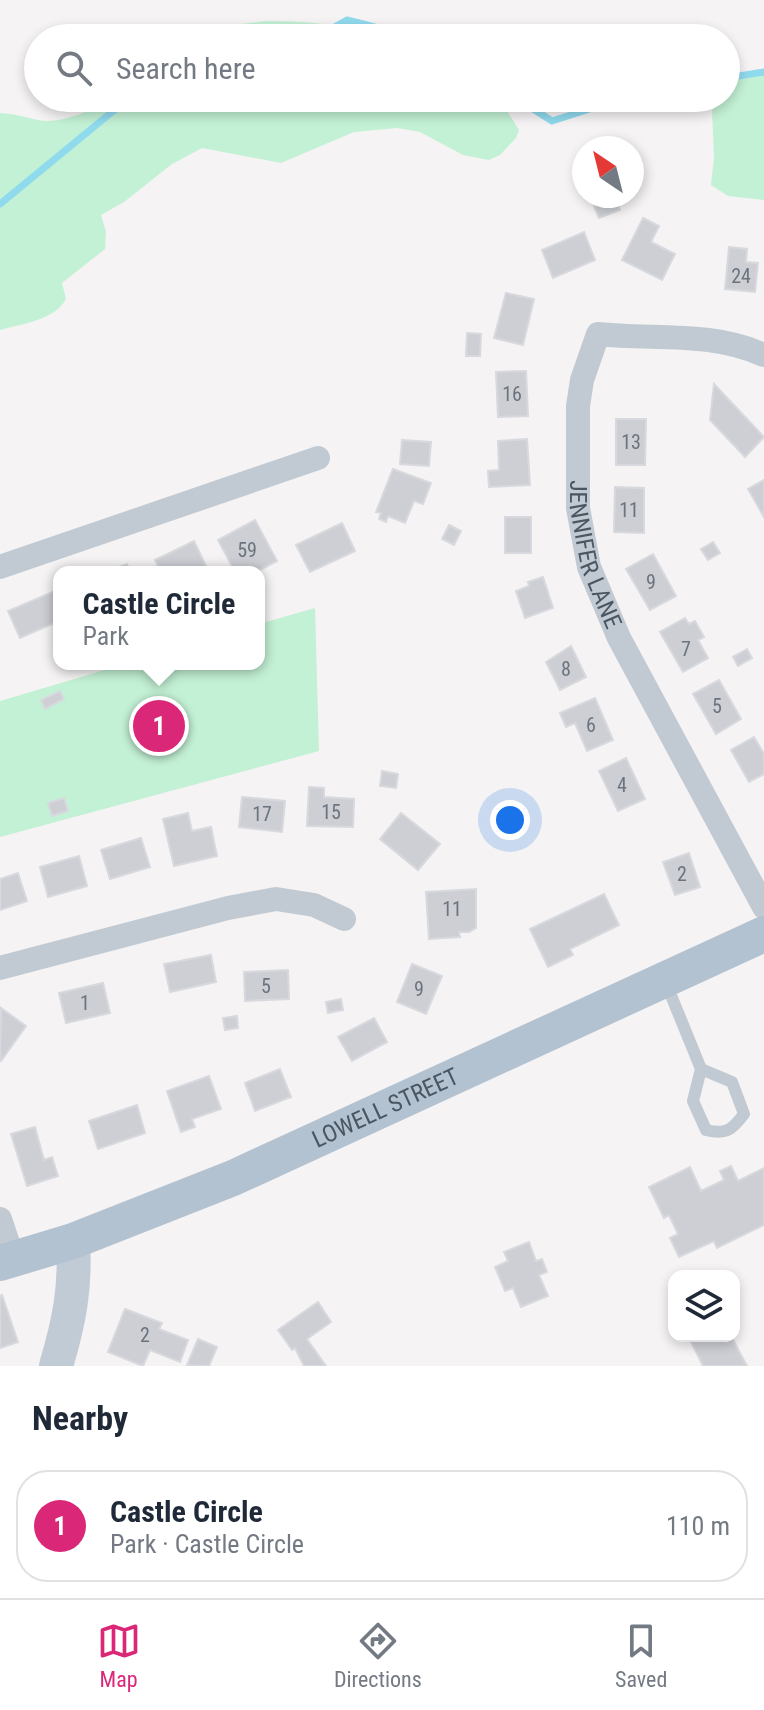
<!DOCTYPE html>
<html lang="en">
<head>
<meta charset="utf-8">
<style>
  body { margin:0; font-family:"Roboto Condensed",sans-serif; background:#f6f6f7; color:#1f2937 }
  .controls { position:absolute; right:24px; bottom:24px; display:grid; overflow:hidden; border-radius:16px; box-shadow:0 4px 12px #0003 }
  .controls button { width:72px; height:72px; display:grid; place-items:center; padding:0; border:0; border-bottom:2px solid #e0e1e3; background:#fff; color:#1f2937; font:40px sans-serif }
  .compass { position:absolute; left:572px; top:136px; width:72px; height:72px; border-radius:50%; background:#fff; box-shadow:0 4px 12px #0003; rotate:325deg }
  .you { position:absolute; left:510px; top:820px; width:28px; height:28px; margin:-20px; border:6px solid #fff; border-radius:50%; background:#1a73e8; box-shadow:0 0 0 12px #1a73e833 }
  .badge { display:grid; place-items:center; width:52px; height:52px; border-radius:50%; background:#db2777; color:#fff; font-size:26px; font-weight:700 }
  .pin { position:absolute; translate:-50% -50%; border:4px solid #fff; box-shadow:0 2px 8px #0006 }
  .popup { position:absolute; left:53px; top:566px; width:212px; height:104px; box-sizing:border-box; display:grid; place-content:center; border-radius:16px; background:#fff; filter:drop-shadow(0 2px 6px #0005); font-size:26px; white-space:nowrap; color:#747a83 }
  .popup b { font-size:30px; color:#1f2937 }
  .popup::after { content:''; position:absolute; left:50%; top:100%; margin-left:-16px; border:16px solid transparent; border-top-color:#fff }
  .list { margin:0; padding:0; list-style:none }
  h2 { display:flex; justify-content:space-between; align-items:center; height:104px; margin:0; padding:0 32px; font-size:34px }
  h2 small { font-size:26px; font-weight:400; color:#747a83 }
  .list li { display:grid; grid-template-columns:52px 1fr auto; gap:24px; align-items:center; box-sizing:border-box; height:112px; margin:0 16px 16px; padding:0 16px; border:2px solid #e0e1e3; border-radius:32px }
  .list b { display:block; font-size:30px; white-space:nowrap }
  .list p { margin:0; font-size:26px; white-space:nowrap; color:#747a83 }
  .list em { font-size:26px; font-style:normal; color:#747a83 }
  .icon { flex:none; width:44px; height:44px; fill:none; stroke:currentColor; stroke-width:2; stroke-linecap:round; stroke-linejoin:round }
  .map { position:relative; flex:none; width:764px; height:1366px; overflow:hidden }
  .search { position:absolute; background:#fff; box-shadow:0 4px 12px #0003; left:24px; right:24px; top:24px; height:88px; display:flex; align-items:center; gap:20px; box-sizing:border-box; padding:0 28px; border-radius:44px; color:#747a83; font-size:30px }
  .sheet { height:232px; background:#fff }
  nav { display:flex; justify-content:space-around; align-items:center; box-sizing:border-box; height:112px; border-top:2px solid #e0e1e3; background:#fff; font-size:22px; color:#747a83 }
  nav a { display:grid; justify-items:center; gap:4px }
  nav .on { color:#db2777 }
  .map>svg:first-child { display:block }
  .green { fill:#c3f1d5 }
  .lines { fill:none; stroke-linecap:round; stroke-linejoin:round }
  .stream { stroke:#90daee; stroke-width:7 }
  .building { fill:#cdcfd5; stroke:#d7d9de; stroke-width:2 }
  .lane { stroke:#c1cad2; stroke-width:12 }
  .street { stroke:#c1cad2; stroke-width:24 }
  .secondary { stroke:#c1cbd6; stroke-width:34 }
  .primary { stroke:#b3c2d1; stroke-width:36 }
  .labels { text-anchor:middle; stroke-width:7; stroke-linejoin:round; paint-order:stroke }
  .number-label { font-size:20px; fill:#6b747e }
  .street-label { font-size:24px; fill:#4a5661; stroke:#fff }
</style>
</head>
<body>
<div class="map">
<svg width="764" height="1366" viewBox="0 0 764 1366">
  <rect width="100%" height="100%" fill="#f5f3f3"/>
  <path class="green" d="M267,21C308,21 343,24 383,38H198L218,27Z
    M764,69V200L728,196L711,185L714,157L712,111L719,98H726V85L746,72Z
    M117,98H491L503,104L519,130L516,138L500,155L489,160L463,155L420,132L397,128L354,132L281,163L202,148L172,164L124,202L101,215L106,232L105,249L62,283L66,299C55,320 21,324 0,330V113C14,114 25,117 38,120C64,125 93,108 117,98Z
    M315,608L319,751L0,837V701L125,664H259V624Z"/>
  <g class="lines">
    <path class="stream" d="M315,38L347,20L418,38
      M726,78L764,72
      M516,98L552,121L624,98
      M0,204L129,98"/>
  </g>
  <path class="building" d="M616,198L620,210L599,218L594,206Z
    M643,218L659,226L651,242L675,254L662,280L622,260Z
    M584,232L595,260L553,278L542,250Z
    M729,247L747,249L746,262L758,263L755,292L725,289Z
    M506,293L534,299L523,345L494,338Z
    M467,333L481,334L480,356H466Z
    M526,371L528,416L498,417L496,372Z
    M714,384L764,437L745,457L710,420Z
    M616,419H646L645,465H616Z
    M527,439L530,485L489,487L488,471L499,470L498,441Z
    M402,440L431,442L429,466L400,464Z
    M393,469L431,483L423,504L414,501L405,523L388,516L386,522L379,519L381,513L376,512Z
    M764,480V517L748,489Z
    M615,487L644,488V533L614,532Z
    M505,517H531V553H505Z
    M255,520L277,561L256,572H235L218,540Z
    M342,523L355,551L310,572L296,545Z
    M449,525L461,531L454,545L442,539Z
    M194,541L207,568L200,572H161L155,560Z
    M713,542L720,553L708,560L701,549Z
    M653,554L676,596L650,610L626,569Z
    M127,564L130,572H106Z
    M543,577L553,608L525,618L516,591L529,586L528,582Z
    M55,591L59,600V633L54,623L20,638L8,611Z
    M685,618L689,624L695,621L704,637L698,640L708,658L683,672L660,632Z
    M571,646L586,677L560,690L546,662Z
    M747,649L752,658L738,666L733,657Z
    M719,680L741,719L716,734L693,694Z
    M60,691L64,699L45,709L41,700Z
    M595,698L613,740L587,751L575,723L566,727L560,713Z
    M754,737L764,754V774L749,782L731,750Z
    M626,758L645,799L618,811L599,771Z
    M382,771L398,774L396,788L380,786Z
    M309,787L324,788V797L354,799L353,827L307,826Z
    M242,797L285,801L282,832L239,827Z
    M64,798L68,811L52,816L48,803Z
    M188,813L192,831L211,827L217,856L174,866L163,819Z
    M401,813L440,844L418,870L380,839Z
    M141,838L150,867L110,879L101,850Z
    M689,853L700,887L675,895L663,862Z
    M79,856L87,886L48,897L40,867Z
    M18,873L27,901L0,910V879Z
    M476,889V928L469,932H459L460,937L429,939L426,892Z
    M604,894L619,925L570,949L573,955L548,967L530,929Z
    M211,955L216,982L170,992L164,964Z
    M412,964L442,976L426,1014L397,1002Z
    M288,970L289,999L245,1001L244,972Z
    M103,983L110,1013L66,1023L59,993Z
    M341,999L343,1010L328,1013L326,1002Z
    M1,1008L26,1026L1,1061H0Z
    M237,1016L238,1028L225,1030L223,1018Z
    M374,1018L387,1042L352,1061L338,1037Z
    M280,1069L291,1097L255,1111L245,1083Z
    M209,1076L221,1109L192,1119L195,1127L181,1132L167,1091Z
    M137,1105L145,1133L98,1149L89,1121Z
    M35,1127L44,1160L52,1157L58,1176L27,1186L11,1134Z
    M731,1166L738,1181L764,1168V1225L717,1248L714,1241L679,1257L670,1238L678,1234L669,1215L664,1218L649,1187L690,1167L701,1191L724,1180L720,1171Z
    M529,1242L536,1261L542,1259L547,1272L539,1275L548,1296L521,1307L513,1288L505,1291L495,1267L508,1261L504,1252Z
    M2,1295L18,1342L0,1348V1296Z
    M318,1302L331,1322L307,1339L326,1366H304L295,1348L292,1350L278,1330Z
    M125,1309L162,1323L159,1329L188,1340L180,1362L150,1350L143,1366L108,1352Z
    M702,1336H731L747,1366H703L691,1342Z
    M198,1339L217,1347L209,1366L187,1365Z"/>
  <g class="lines">
    <path class="lane" d="M666,983L701,1069L732,1082L744,1114C732,1130 726,1135 706,1130L693,1101L701,1069"/>
    <g class="street">
      <path id="s1" d="M764,355C712,331 654,340 598,334L582,380L578,406V508L589,567L619,638L764,907"/>
      <path d="M0,567L318,458"/>
      <path d="M0,968L228,908L276,899L314,905L344,919"/>
      <path d="M0,1219L13,1258"/>
    </g>
    <path class="secondary" d="M56,1366C69,1322 76,1288 73,1241"/>
    <path class="primary" id="s2" d="M0,1263L73,1241L233,1178L764,934"/>
  </g>
  <g class="labels">
    <g class="number-label">
      <text x="741" y="283">24</text>
      <text x="512" y="401">16</text>
      <text x="631" y="449">13</text>
      <text x="629" y="517">11</text>
      <text x="247" y="557">59</text>
      <text x="651" y="589">9</text>
      <text x="686" y="656">7</text>
      <text x="566" y="676">8</text>
      <text x="717" y="713">5</text>
      <text x="591" y="732">6</text>
      <text x="622" y="792">4</text>
      <text x="331" y="819">15</text>
      <text x="262" y="821">17</text>
      <text x="682" y="881">2</text>
      <text x="452" y="916">11</text>
      <text x="266" y="993">5</text>
      <text x="419" y="996">9</text>
      <text x="85" y="1010">1</text>
      <text x="145" y="1342">2</text>
    </g>
    <g class="street-label">
      <text dy="8" stroke="none"><textPath href="#s1" startOffset="394">JENNIFER LANE</textPath></text>
      <text dy="8" stroke="none"><textPath href="#s2" startOffset="416">LOWELL STREET</textPath></text>
    </g>
  </g>
</svg>
<div class="controls">
<button><svg class="icon" aria-label="layers" viewBox="0 0 24 24"><path d="M12 4l9 5-9 5-9-5zM3 14l9 5 9-5"/></svg></button>
</div>
<svg class="compass" viewBox="-18 -18 36 36"><path d="M0-13l5 13h-10z" fill="#e53935"/><path d="M0 13l5-13h-10z" fill="#747a83"/></svg>
<div class="you"></div>
<div class="pin badge" style="left:159px;top:726px">1</div>
<div class="popup"><b>Castle Circle</b>Park</div>
<div class="search"><svg class="icon" aria-label="search" viewBox="0 0 24 24"><circle cx="10" cy="10" r="6"/><path d="M15 15l6 6"/></svg>Search here</div>
</div>
<section class="sheet">
<h2>Nearby<small></small></h2>
<ul class="list">
<li><span class="badge">1</span><div><b>Castle Circle</b><p>Park · Castle Circle</p></div><em>110 m</em></li>
</ul>
</section>
<nav>
<a class="on"><svg class="icon" aria-label="map" viewBox="0 0 24 24"><path d="M3 6l6-2 6 2 6-2v14l-6 2-6-2-6 2zM9 4v14M15 6v14"/></svg>Map</a>
<a><svg class="icon" aria-label="directions" viewBox="0 0 24 24"><path d="M12 3l9 9-9 9-9-9zM9 14v-3h6M13 9l2 2-2 2"/></svg>Directions</a>
<a><svg class="icon" aria-label="saved" viewBox="0 0 24 24"><path d="M7 4h10v16l-5-4-5 4z"/></svg>Saved</a>
</nav>
</body>
</html>
